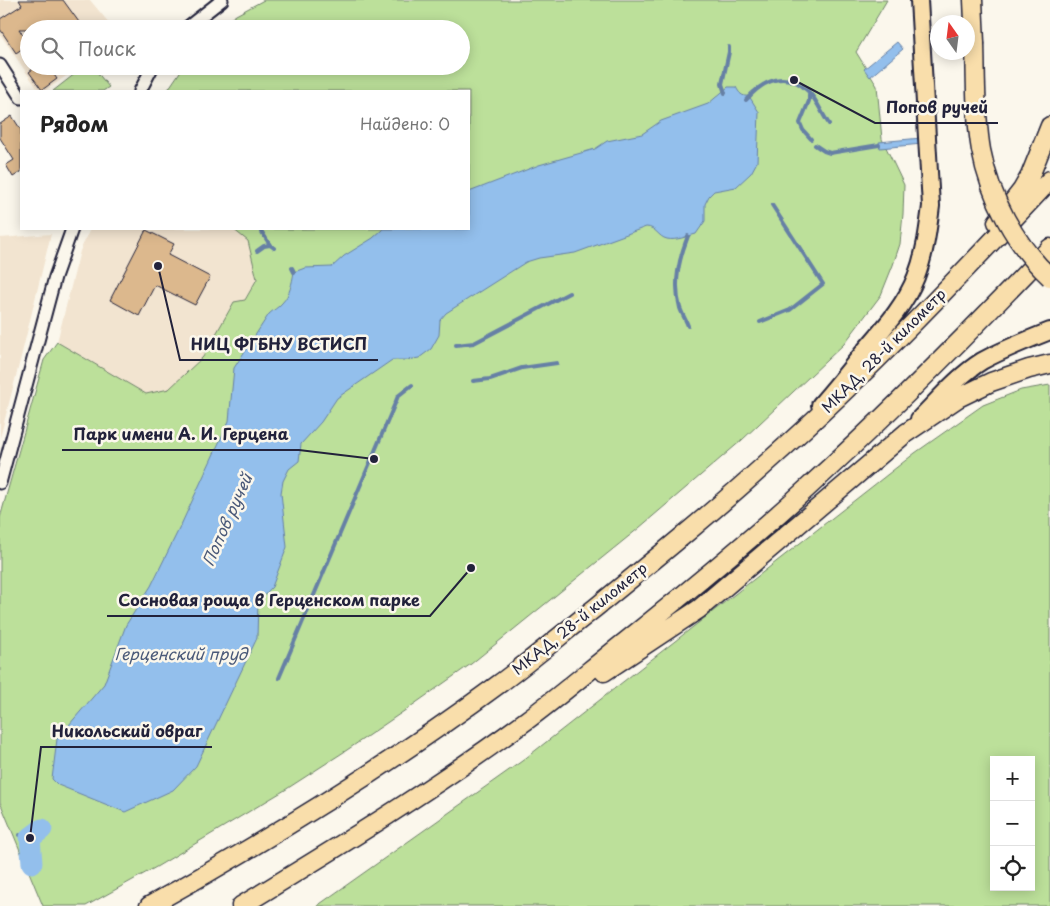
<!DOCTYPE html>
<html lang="ru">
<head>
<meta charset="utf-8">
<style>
  body { margin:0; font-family:"Playpen Sans",sans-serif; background:#f6f6f6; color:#222 }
  .controls { position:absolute; right:15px; bottom:15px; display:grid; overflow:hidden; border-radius:0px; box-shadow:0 2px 12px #0003 }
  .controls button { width:45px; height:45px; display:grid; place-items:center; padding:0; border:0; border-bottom:1px solid #e0e0e0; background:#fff; color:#222; font:25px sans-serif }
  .compass { position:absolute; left:930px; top:15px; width:45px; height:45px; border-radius:50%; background:#fff; box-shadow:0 2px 12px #0003; rotate:346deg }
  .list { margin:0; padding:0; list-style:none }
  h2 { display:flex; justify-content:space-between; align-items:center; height:65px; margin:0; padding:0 20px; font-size:21px }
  h2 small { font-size:16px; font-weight:400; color:#767676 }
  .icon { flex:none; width:28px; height:28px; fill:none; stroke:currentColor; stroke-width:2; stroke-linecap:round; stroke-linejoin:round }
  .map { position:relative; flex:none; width:1050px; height:906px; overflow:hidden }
  .search { position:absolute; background:#fff; box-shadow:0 2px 12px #0003; left:20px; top:20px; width:450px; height:55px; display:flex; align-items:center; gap:12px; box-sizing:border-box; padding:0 18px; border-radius:28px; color:#767676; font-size:19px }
  .panel { position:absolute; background:#fff; box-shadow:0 2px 12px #0003; left:20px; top:90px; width:450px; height:140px; border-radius:0px }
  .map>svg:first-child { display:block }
  .built { fill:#f2e4d0 }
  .green { fill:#bce09a; stroke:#6f816a; fill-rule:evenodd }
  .water { fill:#93bfec; stroke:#6680a5 }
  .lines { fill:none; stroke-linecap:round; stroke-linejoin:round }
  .stream { stroke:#6680a5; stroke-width:4 }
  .river { stroke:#93bfec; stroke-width:21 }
  .building { fill:#dcb88d; stroke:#22223b }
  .minor-casing { stroke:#22223b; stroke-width:15 }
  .primary-casing { stroke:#22223b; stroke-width:20 }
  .trunk-casing { stroke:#22223b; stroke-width:21 }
  .minor { stroke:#fbf7ec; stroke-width:11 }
  .primary { stroke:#f9deab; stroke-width:16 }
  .trunk { stroke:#f9deab; stroke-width:18 }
  .trunk-bridge-casing { stroke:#22223b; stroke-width:21; stroke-linecap:butt }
  .trunk-bridge { stroke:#f9deab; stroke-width:18 }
  .labels { text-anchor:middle; stroke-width:5; stroke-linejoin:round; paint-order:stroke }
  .street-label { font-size:15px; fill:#22223b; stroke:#fbf7ec }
  .water-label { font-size:16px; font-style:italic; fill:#4a5979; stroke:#fbf7ec }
  .leader { fill:none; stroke:#22223b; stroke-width:2 }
  .callout-dot { fill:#22223b; stroke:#fbf7ec; stroke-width:2 }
  .callout-label { font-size:16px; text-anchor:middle; font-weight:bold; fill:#22223b; stroke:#fbf7ec; stroke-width:5; stroke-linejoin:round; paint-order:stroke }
</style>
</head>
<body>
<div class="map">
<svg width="1050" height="906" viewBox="0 0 1050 906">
  <rect width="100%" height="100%" fill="#fbf7ec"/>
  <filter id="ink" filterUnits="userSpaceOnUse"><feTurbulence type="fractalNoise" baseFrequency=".02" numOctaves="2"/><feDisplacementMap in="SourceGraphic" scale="10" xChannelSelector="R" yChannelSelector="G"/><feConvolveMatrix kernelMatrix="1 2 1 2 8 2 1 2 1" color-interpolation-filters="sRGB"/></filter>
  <g filter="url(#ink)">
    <path class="built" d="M0,0H90L114,29H29V66H80L45,91H39L0,34Z
      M90,229H233L248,241L257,279L179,414L57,342L80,251Z
      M51,234L22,353L0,438V238Z"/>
    <path class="green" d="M264,0H887L856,52L877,86L882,139L904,185L903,214L900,244L893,265L881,295L844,344L742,440L639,528L471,664L410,707L347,750L285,790L158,866L86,906H43L0,802V518L44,360L57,342L146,394L169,389L203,357L234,302L245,300L257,279L248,241L233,229H469V91H167L184,66H461V29H216L236,15Z
      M85,66H92L109,87L103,91H53Z
      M1050,385V906H317L522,761L915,453L983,405L1021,390ZM994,760H1031V887H994Z"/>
    <path class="water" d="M897,42L903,49L870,77L864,69Z
      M728,87H736C739,93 742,97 749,96L759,112L757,162L751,173L736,187L714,191L709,196L705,204V221L696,234C688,236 676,241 667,239C658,237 656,227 646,227L575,253L539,258L526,262L446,313L440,320L439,335L431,349L419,358L407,360H392L337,398L321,422L301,444L299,461L289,469L283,481L281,493L287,547L272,587L258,602L257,638L196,766L173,790L125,812L58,785L52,779L57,739L104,684L126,625L151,586L181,525L229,421L234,368L269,314C273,310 278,308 282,303C290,295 292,283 294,272L305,268L332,267L344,256L373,238L383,229H469V192L539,165L595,149L607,141L642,134L661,121L708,104Z
      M921,138L922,144L880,148L879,142Z"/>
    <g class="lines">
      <path class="stream" d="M725,93L722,84L729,52V47
        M809,94V101L800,123L803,130L811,139
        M746,100C764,79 787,70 808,91C817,100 822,114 829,124
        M815,145L824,151L830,153L879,145
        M260,229L270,245
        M688,236C679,259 673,283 680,308C682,314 686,320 688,326
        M257,251L264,246L270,245L274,248
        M292,268L294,272
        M760,322L790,310L823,284L772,205
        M456,345L474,343L569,293
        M473,381L490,379L522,368L557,363
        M279,678L396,401L398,396L412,385
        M20,835L30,838"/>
      <path class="river" d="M32,863L30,838L42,829"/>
    </g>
    <path class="building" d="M19,0H63L84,29H19L29,44L16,53L0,29V19L22,5Z
      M37,66H48L57,79L42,90L29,72Z
      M12,116L21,130V172L13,177L6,165L14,160L0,138V124Z
      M146,230L174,244L168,255L210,277L195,305L155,285L139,316L110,300Z"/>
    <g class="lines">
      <defs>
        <path id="minor" d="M185,29L222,0
          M0,65L21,98
          M140,91L153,66
          M0,483L55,277L72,229"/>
        <path id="primary" d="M820,405C836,387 851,368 866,349C885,327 905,305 916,277C925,254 928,230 931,206L919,0
          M919,419C939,399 958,376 982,361C1004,349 1027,340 1050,331"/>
        <path id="trunk" d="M973,0L975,43
          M997,222L1022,190L1030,176L1050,126
          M604,672L699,609L906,433L958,398L991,382L1029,369L1050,364
          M149,906C270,839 388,766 499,684C532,660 563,633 595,608C654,560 713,512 769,461C868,373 959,277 1050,180
          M241,906C338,847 435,788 527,720C561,695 593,667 626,641C686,593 746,544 803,492C889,414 970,332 1050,248"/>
      </defs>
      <use href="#minor" class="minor-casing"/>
      <use href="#primary" class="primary-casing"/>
      <use href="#trunk" class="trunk-casing"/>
      <use href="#minor" class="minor"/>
      <use href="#primary" class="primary"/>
      <use href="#trunk" class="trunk"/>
      <defs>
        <path id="trunk-bridge" d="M975,43C976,78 975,115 981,150C990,197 1015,245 1050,277"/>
      </defs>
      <use href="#trunk-bridge" class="trunk-bridge-casing"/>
      <use href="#trunk-bridge" class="trunk-bridge"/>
    </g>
  </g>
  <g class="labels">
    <g class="street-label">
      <text transform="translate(884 351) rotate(-45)" y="5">МКАД, 28-й километр</text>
      <text transform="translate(580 619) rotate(-39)" y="5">МКАД, 28-й километр</text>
    </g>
    <g class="water-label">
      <text transform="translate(227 520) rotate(-66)" y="6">Попов ручей</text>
      <text x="181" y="660">Герценский пруд</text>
    </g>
  </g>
  <path class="leader" d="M794 80L875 123H998M158 266L180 360H378M374 459L299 450H62M471 568L430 616H107M30 838L41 747H212"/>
  <g class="callout-dot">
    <circle cx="794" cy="80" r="5"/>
    <circle cx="158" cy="266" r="5"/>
    <circle cx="374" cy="459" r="5"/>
    <circle cx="471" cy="568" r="5"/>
    <circle cx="30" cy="838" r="5"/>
  </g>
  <g class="callout-label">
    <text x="937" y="113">Попов ручей</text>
    <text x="279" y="350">НИЦ ФГБНУ ВСТИСП</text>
    <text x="181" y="440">Парк имени А. И. Герцена</text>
    <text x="269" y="606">Сосновая роща в Герценском парке</text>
    <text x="127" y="737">Никольский овраг</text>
  </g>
</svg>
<div class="controls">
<button>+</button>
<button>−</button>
<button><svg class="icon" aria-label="locate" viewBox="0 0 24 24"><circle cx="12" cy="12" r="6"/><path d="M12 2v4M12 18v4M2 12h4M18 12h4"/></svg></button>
</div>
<svg class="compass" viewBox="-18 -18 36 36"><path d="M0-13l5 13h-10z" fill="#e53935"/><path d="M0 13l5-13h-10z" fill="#767676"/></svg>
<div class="search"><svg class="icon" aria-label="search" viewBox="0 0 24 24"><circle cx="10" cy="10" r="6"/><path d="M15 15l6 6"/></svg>Поиск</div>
<section class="panel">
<h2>Рядом<small>Найдено: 0</small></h2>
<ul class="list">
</ul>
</section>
</div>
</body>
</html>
